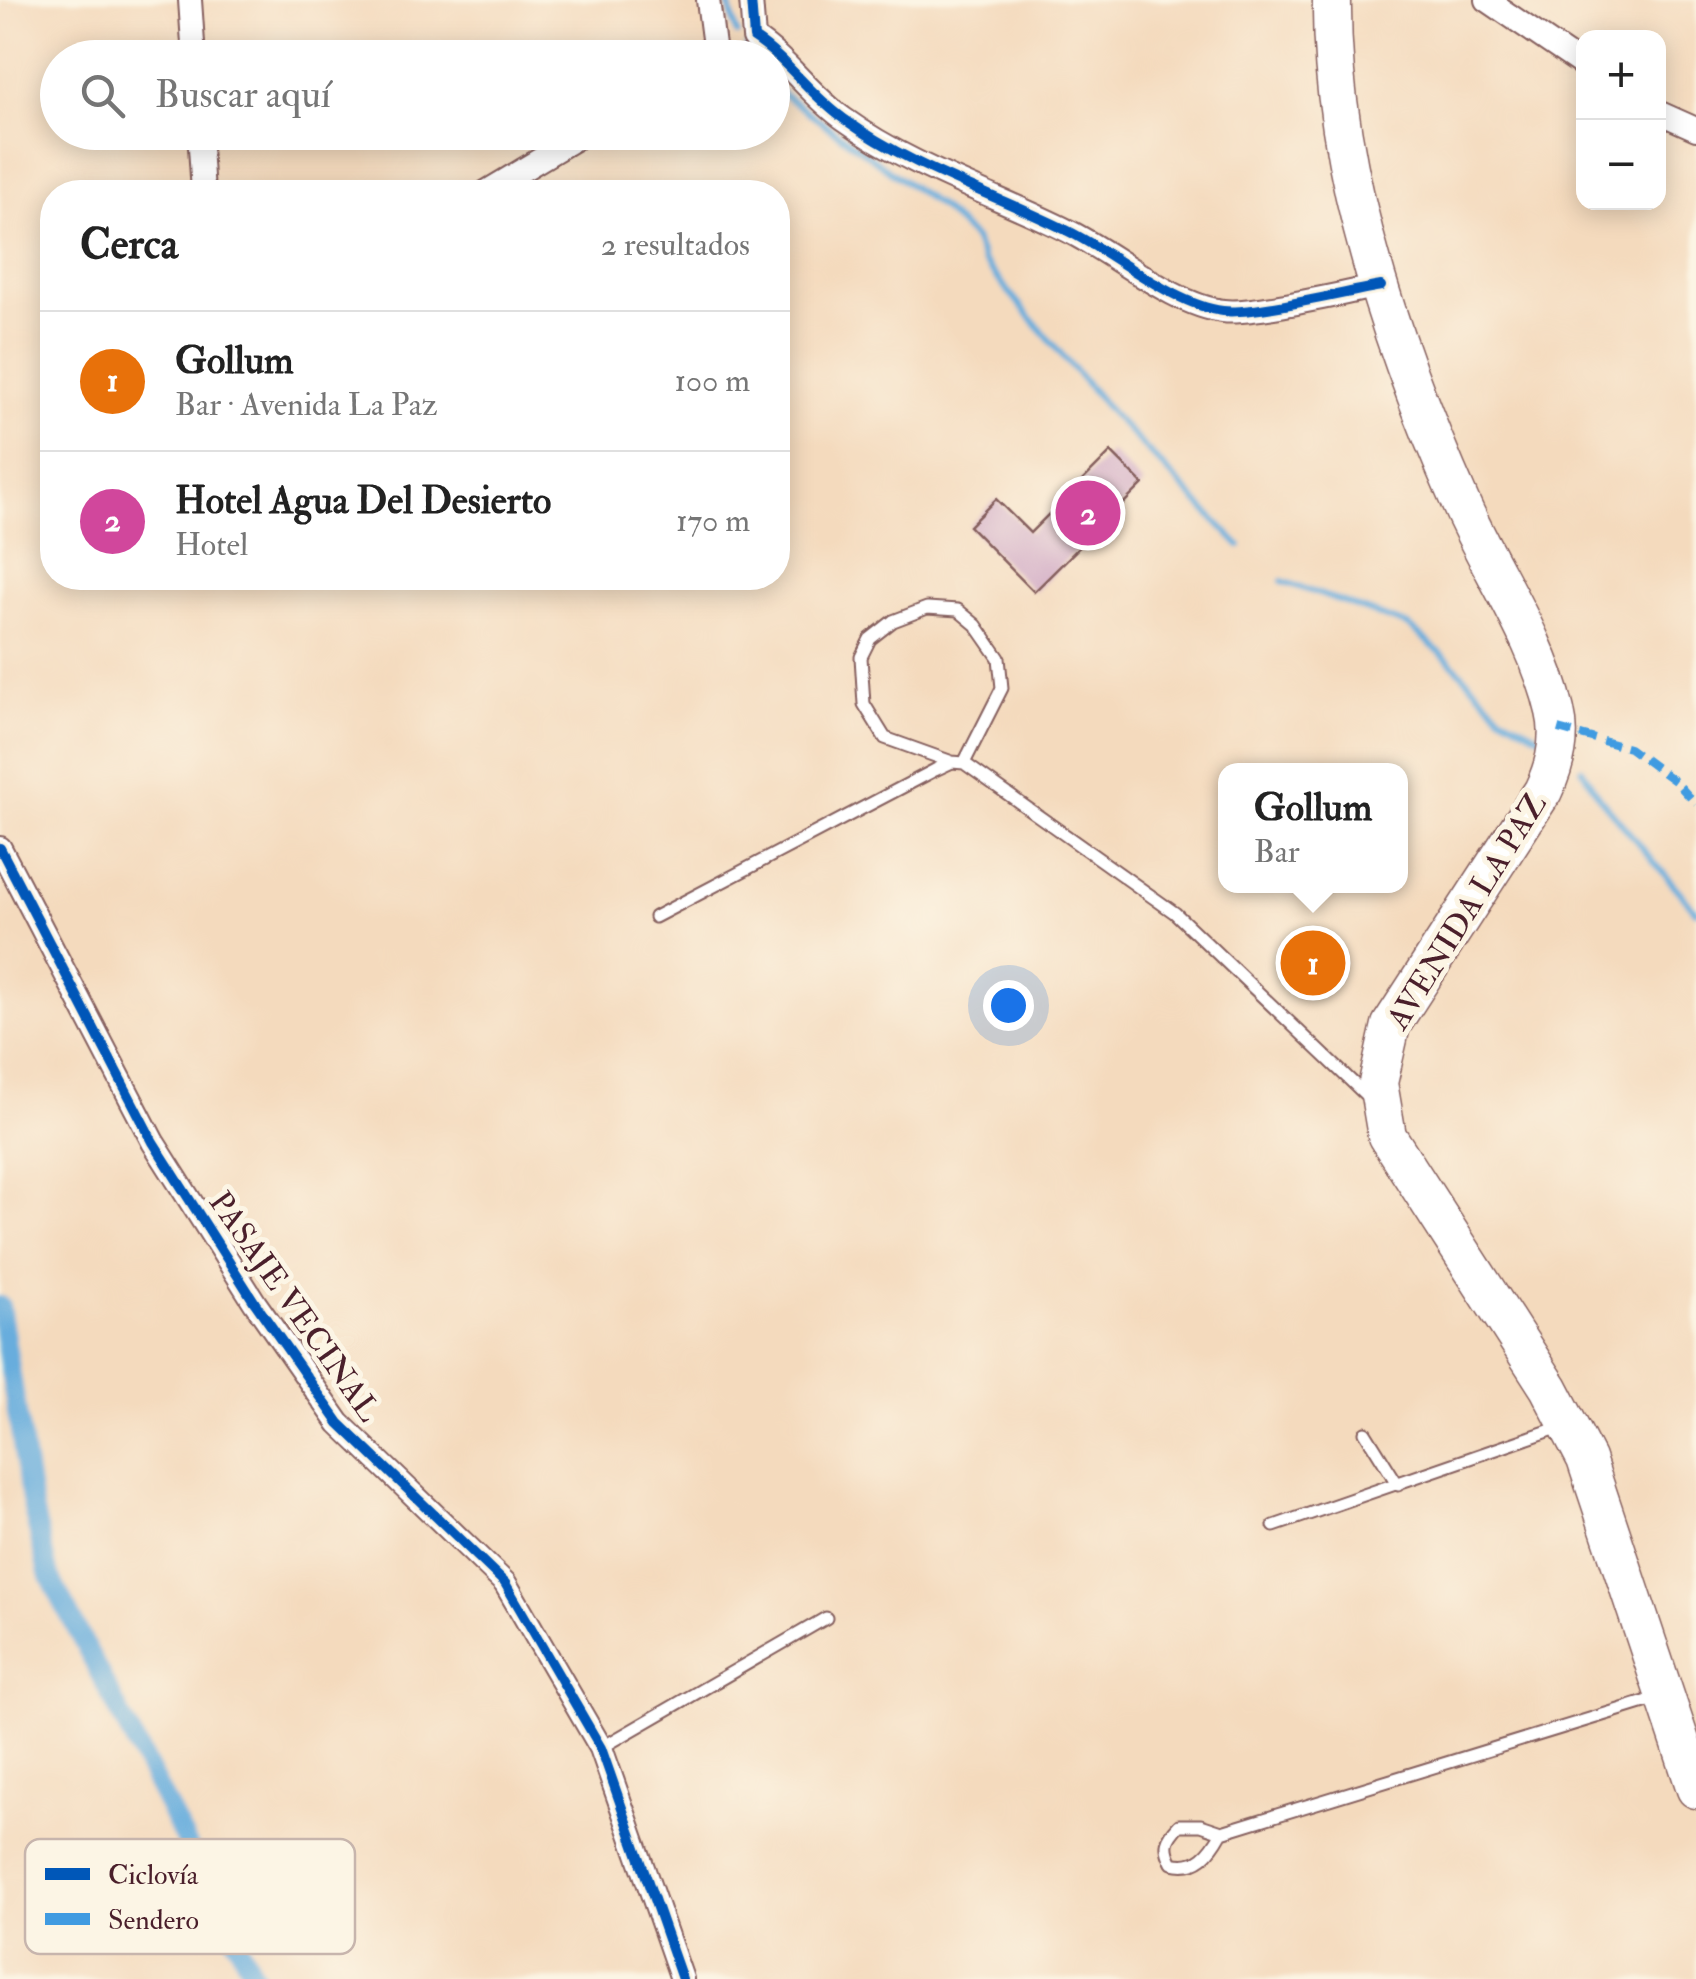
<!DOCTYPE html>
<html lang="es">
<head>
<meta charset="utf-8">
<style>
  body { margin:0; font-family:"IM FELL Double Pica",serif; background:#f6f6f6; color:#222 }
  .controls { position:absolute; right:30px; top:30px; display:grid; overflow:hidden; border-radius:20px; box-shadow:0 5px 25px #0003 }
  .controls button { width:90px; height:90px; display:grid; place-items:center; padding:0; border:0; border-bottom:2px solid #e0e0e0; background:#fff; color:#222; font:50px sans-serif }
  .you { position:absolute; left:1008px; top:1005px; width:35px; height:35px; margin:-25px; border:8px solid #fff; border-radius:50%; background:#1a73e8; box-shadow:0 0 0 15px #1a73e833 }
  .badge { display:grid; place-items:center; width:65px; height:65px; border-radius:50%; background:#c8321e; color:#fff; font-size:32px; font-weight:700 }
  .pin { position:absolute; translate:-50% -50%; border:5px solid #fff; box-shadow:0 2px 10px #0006 }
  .popup { position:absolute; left:1218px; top:763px; width:190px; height:130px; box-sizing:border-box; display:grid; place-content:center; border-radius:20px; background:#fff; filter:drop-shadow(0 2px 8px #0005); font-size:32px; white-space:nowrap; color:#767676 }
  .popup b { font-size:38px; color:#222 }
  .popup::after { content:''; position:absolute; left:50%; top:100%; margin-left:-20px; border:20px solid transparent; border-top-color:#fff }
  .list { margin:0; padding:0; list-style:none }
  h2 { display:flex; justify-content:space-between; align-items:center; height:130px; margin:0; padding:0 40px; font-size:42px }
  h2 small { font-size:32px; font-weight:400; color:#767676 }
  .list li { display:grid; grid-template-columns:65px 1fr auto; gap:30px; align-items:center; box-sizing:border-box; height:140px; padding:0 40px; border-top:2px solid #e0e0e0 }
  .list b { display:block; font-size:38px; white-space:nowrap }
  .list p { margin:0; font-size:32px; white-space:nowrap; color:#767676 }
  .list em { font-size:32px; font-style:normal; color:#767676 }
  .icon { flex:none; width:55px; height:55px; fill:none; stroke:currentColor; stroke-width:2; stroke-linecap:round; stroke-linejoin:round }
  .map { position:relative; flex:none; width:1696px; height:1979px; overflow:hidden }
  .search { position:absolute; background:#fff; box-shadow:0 5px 25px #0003; left:40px; top:40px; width:750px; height:110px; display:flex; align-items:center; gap:25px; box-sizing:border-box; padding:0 35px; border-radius:55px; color:#767676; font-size:38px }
  .panel { position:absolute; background:#fff; box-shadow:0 5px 25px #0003; left:40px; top:180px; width:750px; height:410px; border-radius:40px }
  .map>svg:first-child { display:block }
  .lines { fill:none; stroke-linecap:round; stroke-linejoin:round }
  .stream { stroke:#68addd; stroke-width:6 }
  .canal { stroke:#68addd; stroke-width:20 }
  .building { fill:#cea4c2 }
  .service-casing { stroke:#86605e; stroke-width:15 }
  .minor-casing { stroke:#86605e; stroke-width:26 }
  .primary-casing { stroke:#86605e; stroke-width:41 }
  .service { stroke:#fff; stroke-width:11 }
  .minor { stroke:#fff; stroke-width:22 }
  .primary { stroke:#fff; stroke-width:38 }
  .quiet { stroke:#409be1; stroke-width:8; stroke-dasharray:15 8; stroke-linecap:butt }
  .cycleway-casing { stroke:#fcf5e5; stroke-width:16 }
  .cycleway { stroke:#0057b8; stroke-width:10 }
  .labels { text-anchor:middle; stroke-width:10; stroke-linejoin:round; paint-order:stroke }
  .street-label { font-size:32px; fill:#4a1f2b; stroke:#fcf5e5 }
  .key { fill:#fcf5e5; stroke:#c7b5ad; stroke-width:2.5 }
  .key-label { font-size:28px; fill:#4a1f2b }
</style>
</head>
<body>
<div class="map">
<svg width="1696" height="1979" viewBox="0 0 1696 1979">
  <rect width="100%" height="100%" fill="#fcf5e5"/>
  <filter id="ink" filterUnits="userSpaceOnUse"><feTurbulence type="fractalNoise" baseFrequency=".01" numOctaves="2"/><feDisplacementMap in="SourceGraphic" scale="20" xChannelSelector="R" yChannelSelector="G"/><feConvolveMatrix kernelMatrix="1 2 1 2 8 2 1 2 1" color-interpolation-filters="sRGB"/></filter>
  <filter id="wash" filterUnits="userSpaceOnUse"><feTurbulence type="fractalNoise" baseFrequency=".0048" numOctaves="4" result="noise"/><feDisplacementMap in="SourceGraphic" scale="40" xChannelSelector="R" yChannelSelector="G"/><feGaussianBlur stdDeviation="2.25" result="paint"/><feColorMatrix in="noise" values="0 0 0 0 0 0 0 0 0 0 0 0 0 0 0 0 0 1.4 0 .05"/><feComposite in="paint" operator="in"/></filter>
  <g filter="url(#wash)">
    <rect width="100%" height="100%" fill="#f4dabd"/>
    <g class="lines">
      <path class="stream" d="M728,0L737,34
        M747,46L755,58
        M772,81L784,95L940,207L974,239L983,261L1110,412L1240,546
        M1282,581L1409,626L1452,663L1500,714L1542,737
        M1582,769L1599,797L1696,911"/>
      <path class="canal" d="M0,1306L31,1500L48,1573L256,1979"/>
    </g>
    <g id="blocks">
      <path class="building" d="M1111,452L1143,484L1034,592L969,526L996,499L1030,533Z"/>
    </g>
  </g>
  <g filter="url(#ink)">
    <use href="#blocks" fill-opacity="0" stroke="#86605e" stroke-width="2.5"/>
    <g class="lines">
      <defs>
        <path id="service" d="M952,762L885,738L864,704L861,657L870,639L893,621L927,608L958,610L976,625L999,658L1002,688L964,763
          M655,917L935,770L952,762L964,763L1175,913L1370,1099
          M1365,1432L1398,1485
          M1274,1526L1563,1426
          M601,1748L826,1618
          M1222,1832C1211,1852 1198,1870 1172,1863C1163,1846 1166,1839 1179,1825H1201L1222,1832L1658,1698"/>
        <path id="minor" d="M190,0L194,58
          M708,0L715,54
          M751,0L754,38C788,60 810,95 844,119C912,168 994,194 1068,231C1115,254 1173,305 1223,311C1253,315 1346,292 1381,286
          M1487,0L1584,66
          M1658,112L1696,129
          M199,132L203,192
          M486,192L586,132
          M0,848L153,1142L255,1303L339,1423L505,1583L601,1748L682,1979"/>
        <path id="primary" d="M1332,0C1330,166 1394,353 1461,504C1491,572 1538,638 1555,711C1562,739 1555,766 1543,791L1391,1025L1378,1083L1387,1136L1549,1388L1586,1459L1696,1789"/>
      </defs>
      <use href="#service" class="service-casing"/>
      <use href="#minor" class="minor-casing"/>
      <use href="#primary" class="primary-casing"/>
      <use href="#service" class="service"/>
      <use href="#minor" class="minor"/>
      <use href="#primary" class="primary"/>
      <path class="quiet" d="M1558,729L1629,748L1676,782L1696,804"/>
      <defs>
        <path id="cycleway" d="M751,0L754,38C788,60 810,95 844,119C912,168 994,194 1068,231C1115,254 1173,305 1223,311C1253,315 1346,292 1381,286
          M0,848L153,1142L255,1303L339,1423L505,1583L601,1748L682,1979"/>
      </defs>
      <use href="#cycleway" class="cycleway-casing"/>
      <use href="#cycleway" class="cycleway"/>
    </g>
  </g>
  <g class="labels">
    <g class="street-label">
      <text transform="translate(1466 911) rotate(-58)" y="11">AVENIDA LA PAZ</text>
      <text transform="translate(295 1306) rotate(55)" y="11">PASAJE VECINAL</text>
    </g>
  </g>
  <rect x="25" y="1839" width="330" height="115" rx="15" class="key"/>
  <rect x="45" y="1868" width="45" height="12" fill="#0057b8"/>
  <rect x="45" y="1913" width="45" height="12" fill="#409be1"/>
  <g class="key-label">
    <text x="108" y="1884">Ciclovía</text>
    <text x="108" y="1929">Sendero</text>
  </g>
</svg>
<div class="controls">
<button>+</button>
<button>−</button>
</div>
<div class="you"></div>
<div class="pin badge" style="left:1313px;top:963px;background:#e8710a">1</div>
<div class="popup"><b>Gollum</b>Bar</div>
<div class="pin badge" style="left:1088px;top:513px;background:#d1479c">2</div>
<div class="search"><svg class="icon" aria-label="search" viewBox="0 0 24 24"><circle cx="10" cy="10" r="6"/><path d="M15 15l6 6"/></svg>Buscar aquí</div>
<section class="panel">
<h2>Cerca<small>2 resultados</small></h2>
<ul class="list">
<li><span class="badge" style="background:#e8710a">1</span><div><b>Gollum</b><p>Bar · Avenida La Paz</p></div><em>100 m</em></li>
<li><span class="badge" style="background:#d1479c">2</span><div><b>Hotel Agua Del Desierto</b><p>Hotel</p></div><em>170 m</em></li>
</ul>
</section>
</div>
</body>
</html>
